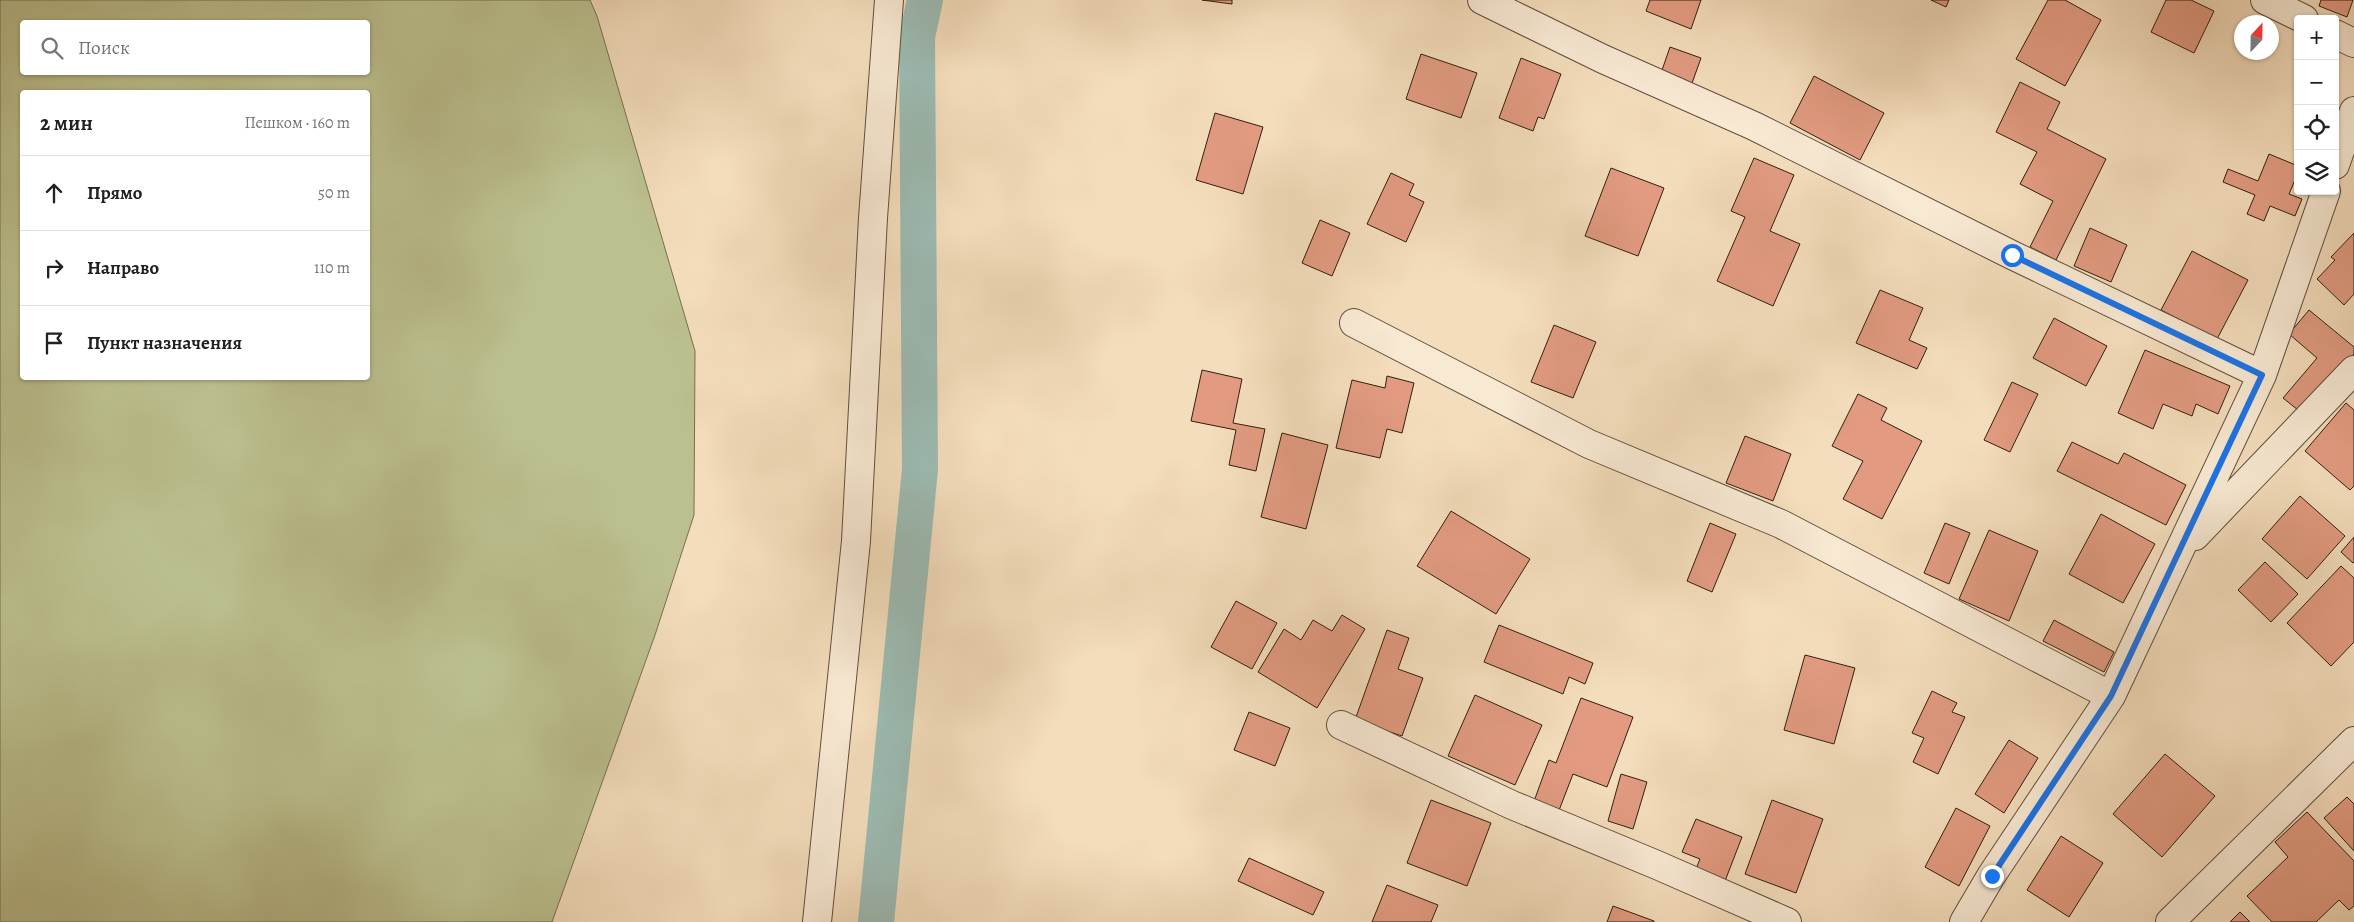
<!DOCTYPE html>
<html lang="ru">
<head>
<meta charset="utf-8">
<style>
  body { margin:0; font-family:Alegreya,serif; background:#f6f6f6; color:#202124 }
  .controls { position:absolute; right:15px; top:15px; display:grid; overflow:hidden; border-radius:5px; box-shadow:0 1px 4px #0004 }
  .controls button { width:45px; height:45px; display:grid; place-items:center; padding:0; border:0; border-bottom:1px solid #e0e0e0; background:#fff; color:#202124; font:25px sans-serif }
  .compass { position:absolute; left:2234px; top:15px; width:45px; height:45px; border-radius:50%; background:#fff; box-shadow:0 1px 4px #0004; rotate:22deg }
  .stop { position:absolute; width:15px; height:15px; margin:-11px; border:4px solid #1a73e8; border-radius:50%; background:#fff }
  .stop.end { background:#1a73e8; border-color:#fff; box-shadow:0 1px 5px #0008 }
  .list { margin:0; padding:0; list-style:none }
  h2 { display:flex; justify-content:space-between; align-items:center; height:65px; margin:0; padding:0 20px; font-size:21px }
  h2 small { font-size:16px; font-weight:400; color:#757577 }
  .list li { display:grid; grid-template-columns:32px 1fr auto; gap:15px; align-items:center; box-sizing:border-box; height:75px; padding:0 20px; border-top:1px solid #e0e0e0 }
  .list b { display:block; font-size:19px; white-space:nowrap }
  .list em { font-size:16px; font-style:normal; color:#757577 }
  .icon { flex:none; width:28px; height:28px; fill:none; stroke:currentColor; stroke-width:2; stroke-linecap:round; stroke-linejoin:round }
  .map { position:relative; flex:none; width:2354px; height:922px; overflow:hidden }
  .search { position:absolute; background:#fff; box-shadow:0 1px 4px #0004; left:20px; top:20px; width:350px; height:55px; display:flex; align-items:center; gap:12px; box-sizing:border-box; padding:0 18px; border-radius:5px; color:#757577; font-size:19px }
  .panel { position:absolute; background:#fff; box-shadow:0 1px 4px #0004; left:20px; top:90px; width:350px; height:290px; border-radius:5px }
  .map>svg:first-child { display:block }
  .green { fill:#bcc08f; stroke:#767050; fill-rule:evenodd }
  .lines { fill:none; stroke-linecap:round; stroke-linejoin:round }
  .canal { stroke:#9cbbb3; stroke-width:36 }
  .building { fill:#e29b81; stroke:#301f11 }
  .minor-casing { stroke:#614e3c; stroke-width:30 }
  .minor { stroke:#f8e9d3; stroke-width:28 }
  .route { stroke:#1a73e8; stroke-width:6 }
</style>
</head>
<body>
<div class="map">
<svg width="2354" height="922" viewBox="0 0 2354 922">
  <rect width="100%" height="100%" fill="#f4ddbc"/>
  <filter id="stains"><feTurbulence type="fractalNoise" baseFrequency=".004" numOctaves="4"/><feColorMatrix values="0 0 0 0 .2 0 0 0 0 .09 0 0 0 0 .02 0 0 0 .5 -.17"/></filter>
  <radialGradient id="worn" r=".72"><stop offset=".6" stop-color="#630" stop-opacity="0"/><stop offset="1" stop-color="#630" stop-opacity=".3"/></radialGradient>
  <path class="green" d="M0,0H590L597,16L695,351L694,515L655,635L552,922H0ZM22,22H368V72H22ZM22,92H368V378H22Z"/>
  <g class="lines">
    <path class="canal" d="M876,922L920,469L917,37L925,0"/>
  </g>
  <path class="building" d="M1202,0H1232V4Z
    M1650,0H1701L1691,29L1646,11Z
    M1931,0H1949L1946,7Z
    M2048,0H2065L2101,20L2065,86L2016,59Z
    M2166,0H2191L2214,11L2194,53L2151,32Z
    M2321,0H2353L2347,17L2319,6Z
    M1670,47L1701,58L1691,86L1660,76Z
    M1421,54L1477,73L1461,118L1406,99Z
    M1521,58L1561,74L1544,119L1538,117L1533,131L1499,118Z
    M1814,76L1884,113L1860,160L1790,123Z
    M2020,82L2060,102L2047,129L2106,159L2056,260L2030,247L2053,201L2020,184L2037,152L1996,132Z
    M1215,113L1263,127L1243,194L1196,180Z
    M2269,154L2298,166V173L2289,194L2302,199L2295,216L2270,206L2264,221L2247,214L2255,195L2223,182L2228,169L2258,181Z
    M1754,158L1794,175L1770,231L1800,244L1773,306L1717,281L1745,217L1731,211Z
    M1611,168L1664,188L1638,256L1585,236Z
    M1391,173L1414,184L1409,195L1424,202L1406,242L1367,224Z
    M1320,220L1350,233L1332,276L1302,263Z
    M2090,228L2127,245L2111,282L2074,266Z
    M2354,233V294L2344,305L2317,279L2335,260L2331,257Z
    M2192,251L2248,280L2217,339L2161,310Z
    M1880,290L1923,308L1909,340L1927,348L1917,369L1856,343Z
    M2309,310L2354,347V354L2303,414L2283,398L2317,358L2289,334Z
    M2054,318L2107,346L2086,386L2033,358Z
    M1554,325L1596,342L1573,398L1531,382Z
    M2145,350L2230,386L2218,414L2196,404L2192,416L2163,404L2153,429L2118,413Z
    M1202,370L1242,379L1233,423L1265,429L1256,471L1229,465L1236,430L1191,421Z
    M1387,376L1414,383L1402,433L1387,429L1380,458L1336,448L1352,380L1385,388Z
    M2012,382L2038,394L2010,452L1984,440Z
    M1858,394L1887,408L1881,420L1922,441L1882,519L1843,499L1863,461L1832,446Z
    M2346,403L2354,410V486L2350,490L2305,451Z
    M1282,433L1328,445L1306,529L1261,517Z
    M1745,436L1791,454L1773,501L1726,483Z
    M2072,442L2118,464L2124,453L2186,485L2166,525L2057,471Z
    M2300,496L2345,536L2307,579L2262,539Z
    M1451,511L1530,559L1496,614L1417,566Z
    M2101,514L2155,544L2123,603L2069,574Z
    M1710,523L1736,534L1712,592L1687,581Z
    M1945,523L1970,533L1949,584L1924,573Z
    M1989,530L2038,551L2009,621L1959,599Z
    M2354,537V562L2353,563L2341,552Z
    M2265,562L2298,594L2271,622L2238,590Z
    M2341,566L2354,578V642L2331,666L2287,623Z
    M1236,601L1277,623L1252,669L1211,647Z
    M1342,615L1365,629L1317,708L1258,672L1284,629L1301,640L1313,620L1332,631Z
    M2054,620L2114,652L2104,672L2043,641Z
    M1499,625L1593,663L1585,684L1569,677L1563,694L1484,662Z
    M1387,630L1409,638L1398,669L1423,678L1402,736L1355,720Z
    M1805,655L1855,668L1834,744L1784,730Z
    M1932,691L1957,703L1952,712L1965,717L1938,774L1913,762L1924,738L1912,733Z
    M1475,695L1542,725L1515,785L1448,756Z
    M1581,698L1633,717L1607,787L1573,774L1558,813L1533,804L1549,760L1556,763Z
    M1249,712L1290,728L1275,766L1234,750Z
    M2009,740L2038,758L2004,813L1975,794Z
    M2165,754L2215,796L2162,857L2113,814Z
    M1621,774L1647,782L1633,829L1608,821Z
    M2347,797L2354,804V851L2324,818Z
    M1431,800L1491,823L1467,886L1407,863Z
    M1772,800L1823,819L1796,893L1745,874Z
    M1956,808L1990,826L1959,886L1925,867Z
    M2307,812L2354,861V906L2349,910L2339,900L2316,922H2272L2247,896L2288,857L2275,842Z
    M1696,819L1742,837L1725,881L1696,869L1700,859L1682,852Z
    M2061,836L2103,863L2069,917L2027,890Z
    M1249,858L1324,892L1313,915L1238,881Z
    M1387,885L1438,905L1431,922H1372Z
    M1613,906L1654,921V922H1607Z
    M2240,912L2250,922H2230Z"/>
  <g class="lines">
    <defs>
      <path id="minor" d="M1482,0L1603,59L1754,126L2012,255L2262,375
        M2265,0L2304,19
        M2335,34L2354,43
        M2335,165L2354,111
        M1354,323L1589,444L1781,524L2111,696
        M2195,536L2354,370
        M1341,725L1512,805L1657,865L1787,922
        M817,922L856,541L873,218L889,0
        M1964,922L1991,876L2111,696L2262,375L2326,191
        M2170,922L2354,741"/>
    </defs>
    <use href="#minor" class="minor-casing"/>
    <use href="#minor" class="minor"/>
  </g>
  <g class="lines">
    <path class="route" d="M1992,876L2111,696L2262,375L2012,255"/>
  </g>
  <rect width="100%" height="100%" filter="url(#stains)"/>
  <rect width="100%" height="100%" fill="url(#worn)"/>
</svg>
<div class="controls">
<button>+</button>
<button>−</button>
<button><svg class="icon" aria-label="locate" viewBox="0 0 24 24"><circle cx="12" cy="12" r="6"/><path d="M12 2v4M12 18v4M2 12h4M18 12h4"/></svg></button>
<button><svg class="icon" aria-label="layers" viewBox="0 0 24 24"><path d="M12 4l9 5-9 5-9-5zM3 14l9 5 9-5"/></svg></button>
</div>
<svg class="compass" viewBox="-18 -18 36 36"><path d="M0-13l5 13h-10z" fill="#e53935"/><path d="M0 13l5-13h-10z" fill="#757577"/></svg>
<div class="stop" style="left:2012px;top:255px"></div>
<div class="stop end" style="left:1992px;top:876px"></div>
<div class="search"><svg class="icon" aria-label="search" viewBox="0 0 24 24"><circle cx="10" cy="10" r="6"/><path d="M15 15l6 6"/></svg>Поиск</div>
<section class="panel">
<h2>2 мин<small>Пешком · 160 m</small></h2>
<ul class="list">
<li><svg class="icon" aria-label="ahead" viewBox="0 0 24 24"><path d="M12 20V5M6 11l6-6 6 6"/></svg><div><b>Прямо</b></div><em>50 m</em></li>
<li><svg class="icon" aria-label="right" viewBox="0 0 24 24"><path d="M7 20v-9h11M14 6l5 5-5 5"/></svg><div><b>Направо</b></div><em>110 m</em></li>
<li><svg class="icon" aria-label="arrive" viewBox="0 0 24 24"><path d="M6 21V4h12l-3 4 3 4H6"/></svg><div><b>Пункт назначения</b></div></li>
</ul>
</section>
</div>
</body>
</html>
